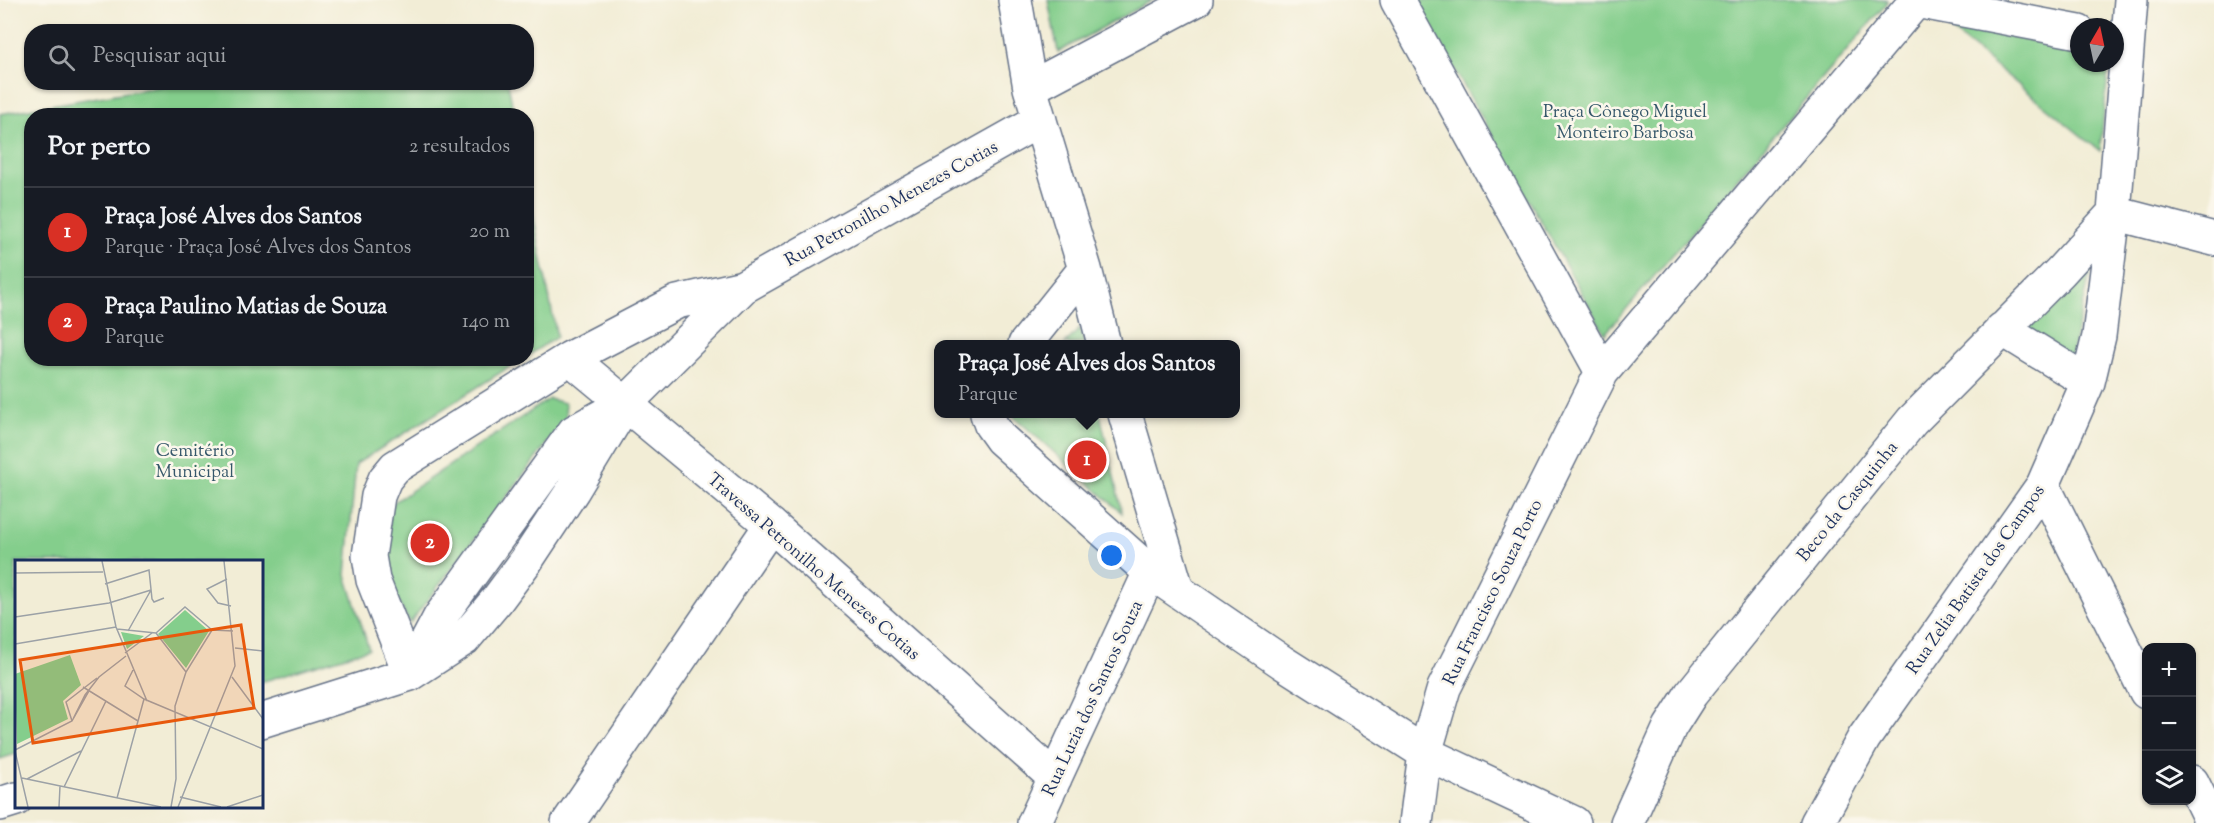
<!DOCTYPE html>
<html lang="pt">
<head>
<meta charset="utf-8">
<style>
  body { margin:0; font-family:"Sorts Mill Goudy",serif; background:#242831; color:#f1f3f6 }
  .controls { position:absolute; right:18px; bottom:18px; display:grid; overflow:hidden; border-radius:12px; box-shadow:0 2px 4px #0004 }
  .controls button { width:54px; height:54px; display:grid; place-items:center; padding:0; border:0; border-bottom:2px solid #363941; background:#171b24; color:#f1f3f6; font:30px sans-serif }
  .compass { position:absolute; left:2070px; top:18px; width:54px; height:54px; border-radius:50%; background:#171b24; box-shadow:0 2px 4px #0004; rotate:9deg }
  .you { position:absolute; left:1112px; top:556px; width:21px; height:21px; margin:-15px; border:4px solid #fff; border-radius:50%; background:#1a73e8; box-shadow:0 0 0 9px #1a73e833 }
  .badge { display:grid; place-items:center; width:39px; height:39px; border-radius:50%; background:#d93025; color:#fff; font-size:20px; font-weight:700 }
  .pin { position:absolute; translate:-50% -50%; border:3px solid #fff; box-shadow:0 2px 6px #0006 }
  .popup { position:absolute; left:934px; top:340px; width:306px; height:78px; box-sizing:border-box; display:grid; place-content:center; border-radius:12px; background:#171b24; filter:drop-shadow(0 2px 4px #0005); font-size:20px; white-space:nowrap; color:#9ea1a6 }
  .popup b { font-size:22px; color:#f1f3f6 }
  .popup::after { content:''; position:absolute; left:50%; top:100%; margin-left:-12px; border:12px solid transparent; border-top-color:#171b24 }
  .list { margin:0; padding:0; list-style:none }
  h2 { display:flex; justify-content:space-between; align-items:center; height:78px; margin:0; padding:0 24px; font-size:26px }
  h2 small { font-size:20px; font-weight:400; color:#9ea1a6 }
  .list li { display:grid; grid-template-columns:39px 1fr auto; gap:18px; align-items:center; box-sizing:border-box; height:90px; padding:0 24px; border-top:2px solid #363941 }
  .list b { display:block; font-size:22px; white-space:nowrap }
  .list p { margin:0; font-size:20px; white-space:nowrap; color:#9ea1a6 }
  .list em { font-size:20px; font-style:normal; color:#9ea1a6 }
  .icon { flex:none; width:33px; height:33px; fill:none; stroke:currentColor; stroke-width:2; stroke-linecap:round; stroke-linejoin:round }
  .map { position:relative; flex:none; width:2214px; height:823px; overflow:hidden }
  .search { position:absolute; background:#171b24; box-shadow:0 2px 4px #0004; left:24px; top:24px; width:510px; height:66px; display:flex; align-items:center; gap:15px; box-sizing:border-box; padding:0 21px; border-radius:24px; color:#9ea1a6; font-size:22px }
  .panel { position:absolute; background:#171b24; box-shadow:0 2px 4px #0004; left:24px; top:108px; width:510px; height:258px; border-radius:24px }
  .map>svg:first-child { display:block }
  .green { fill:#84ce8c; stroke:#507e75; stroke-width:1.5 }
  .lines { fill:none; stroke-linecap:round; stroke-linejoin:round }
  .minor-casing { stroke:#667288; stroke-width:36 }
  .minor { stroke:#fff; stroke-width:33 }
  .labels { text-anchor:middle; stroke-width:5; stroke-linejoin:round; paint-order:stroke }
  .park-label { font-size:18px; fill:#35576a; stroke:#fbf7ec }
  .street-label { font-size:18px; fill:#1b2f5e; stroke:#fbf7ec }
  .inset-road { fill:none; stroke:#9ca1a6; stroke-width:1.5 }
  .view { fill:#e8590c; fill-opacity:0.15; stroke:#e8590c; stroke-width:3 }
  .inset-edge { fill:none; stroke:#1b2f5e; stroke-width:3 }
</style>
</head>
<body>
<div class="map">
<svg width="2214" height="823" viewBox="0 0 2214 823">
  <rect width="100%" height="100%" fill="#fbf7ec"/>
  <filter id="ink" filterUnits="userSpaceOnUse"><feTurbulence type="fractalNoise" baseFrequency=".0167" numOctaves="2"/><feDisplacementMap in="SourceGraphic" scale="12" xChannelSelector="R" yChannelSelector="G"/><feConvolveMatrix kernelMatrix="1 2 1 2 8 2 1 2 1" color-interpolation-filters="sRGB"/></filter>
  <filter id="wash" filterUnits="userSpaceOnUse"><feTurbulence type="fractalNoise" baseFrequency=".008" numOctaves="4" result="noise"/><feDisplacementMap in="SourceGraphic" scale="24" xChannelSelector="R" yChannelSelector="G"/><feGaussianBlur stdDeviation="1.35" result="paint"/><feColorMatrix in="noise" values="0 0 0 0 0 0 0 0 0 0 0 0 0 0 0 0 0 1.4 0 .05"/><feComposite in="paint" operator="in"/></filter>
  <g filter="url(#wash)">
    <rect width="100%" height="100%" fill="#f2edd6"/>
    <path class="green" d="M1048,0H1153L1058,52Z
      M1415,0H1886L1888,2L1605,334Z
      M1945,25L2079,49V63H2109L2100,151Z
      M180,83H508L514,115L32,116V358L522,359L356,464L346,575L369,649L261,682V562H16V754L0,759V114Z
      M526,179L557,337L527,356H526Z
      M2094,258L2071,357L2026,329Z
      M1080,328L1084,344H1065Z
      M549,399L565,403L566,419L410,623L385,580L390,505Z
      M1011,414H1100L1122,513Z"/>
  </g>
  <g filter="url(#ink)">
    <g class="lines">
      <defs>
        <path id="minor" d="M1015,0L1030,88L1085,269L1104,344
          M1397,0L1602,372
          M1916,1L2079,32
          M1030,88L1196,0
          M2114,213L2214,239
          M2002,329L2088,382
          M1025,344L1085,269
          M570,358L771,525L1055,778
          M987,414L991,425L1001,439L1150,572L1282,662L1425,753L1574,823
          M1125,414L1177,589
          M2043,485L2146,692
          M411,672L440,617L574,432L624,404
          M410,674L373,580L369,556L378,496L385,479L395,467L570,358L677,302L743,287
          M261,721L410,674L464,639L497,600L526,561L573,490L625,404L743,287L1040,120
          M2192,782L2212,823
          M0,804L16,799
          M568,823L771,525
          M1034,823L1150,572
          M1416,823L1425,753L1444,688L1602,372L1916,1
          M1627,823L1670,727L1691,694L1912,421L2060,272L2114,213
          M1817,823L1864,738L2043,485L2088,382L2099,336L2114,213L2131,0"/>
      </defs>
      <use href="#minor" class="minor-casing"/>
      <use href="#minor" class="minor"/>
    </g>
  </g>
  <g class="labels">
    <g class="park-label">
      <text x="1625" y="117">Praça Cônego Miguel<tspan x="1625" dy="21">Monteiro Barbosa</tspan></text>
      <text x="195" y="456">Cemitério<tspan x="195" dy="21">Municipal</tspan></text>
    </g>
    <g class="street-label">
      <text transform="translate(891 203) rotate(-29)" y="6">Rua Petronilho Menezes Cotias</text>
      <text transform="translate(1847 501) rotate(-51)" y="6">Beco da Casquinha</text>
      <text transform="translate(814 566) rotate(41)" y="6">Travessa Petronilho Menezes Cotias</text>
      <text transform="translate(1975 579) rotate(-55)" y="6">Rua Zelia Batista dos Campos</text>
      <text transform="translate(1492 592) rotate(-64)" y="6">Rua Francisco Souza Porto</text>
      <text transform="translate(1092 698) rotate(-65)" y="6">Rua Luzia dos Santos Souza</text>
    </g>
  </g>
  <g transform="translate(15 560)">
    <rect width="248" height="248" fill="#f2edd6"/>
    <path d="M170,50L194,71L171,108L143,74ZM106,72L129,76L112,89ZM55,95L66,125L48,141L53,159L2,184L0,114Z" fill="#84ce8c"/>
    <path class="inset-road" d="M87,1L101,67L132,141M0,13L88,12M212,19L192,29L203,43L216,46M90,24L134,10L137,39L139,42L149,38M0,57L94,43L136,30M102,69L141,73M197,70L218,71M113,71L136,30M0,84L101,67M220,88L248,91M110,93L137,73M118,110L110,126L129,139L248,189M171,112L141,73L170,47L197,70M217,117L248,159M68,127L123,161M58,159L70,135L84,117L111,96M57,161L51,142L82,118M0,190L57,161L74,131M0,191L13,247M7,218L146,247M12,219L66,191M49,227L91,141M165,237L206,247M102,238L129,139M44,247L45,226M156,247L161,219L160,146L171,112L197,70M163,247L220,106L209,1M212,247L248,235"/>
    <path class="view" d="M226,65L239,148L18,183L5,100Z"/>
    <rect width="248" height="248" class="inset-edge"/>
  </g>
</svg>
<div class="controls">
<button>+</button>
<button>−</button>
<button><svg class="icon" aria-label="layers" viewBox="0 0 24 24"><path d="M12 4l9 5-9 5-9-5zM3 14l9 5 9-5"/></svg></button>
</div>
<svg class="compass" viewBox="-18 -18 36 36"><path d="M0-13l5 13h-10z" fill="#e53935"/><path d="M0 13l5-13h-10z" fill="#9ea1a6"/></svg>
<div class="you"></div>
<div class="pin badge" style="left:1087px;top:460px">1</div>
<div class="popup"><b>Praça José Alves dos Santos</b>Parque</div>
<div class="pin badge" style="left:430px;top:543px">2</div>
<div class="search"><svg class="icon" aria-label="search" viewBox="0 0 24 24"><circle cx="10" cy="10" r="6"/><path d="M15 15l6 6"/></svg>Pesquisar aqui</div>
<section class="panel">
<h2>Por perto<small>2 resultados</small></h2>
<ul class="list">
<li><span class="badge">1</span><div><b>Praça José Alves dos Santos</b><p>Parque · Praça José Alves dos Santos</p></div><em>20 m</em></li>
<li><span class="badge">2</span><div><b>Praça Paulino Matias de Souza</b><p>Parque</p></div><em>140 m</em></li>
</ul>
</section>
</div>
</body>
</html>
